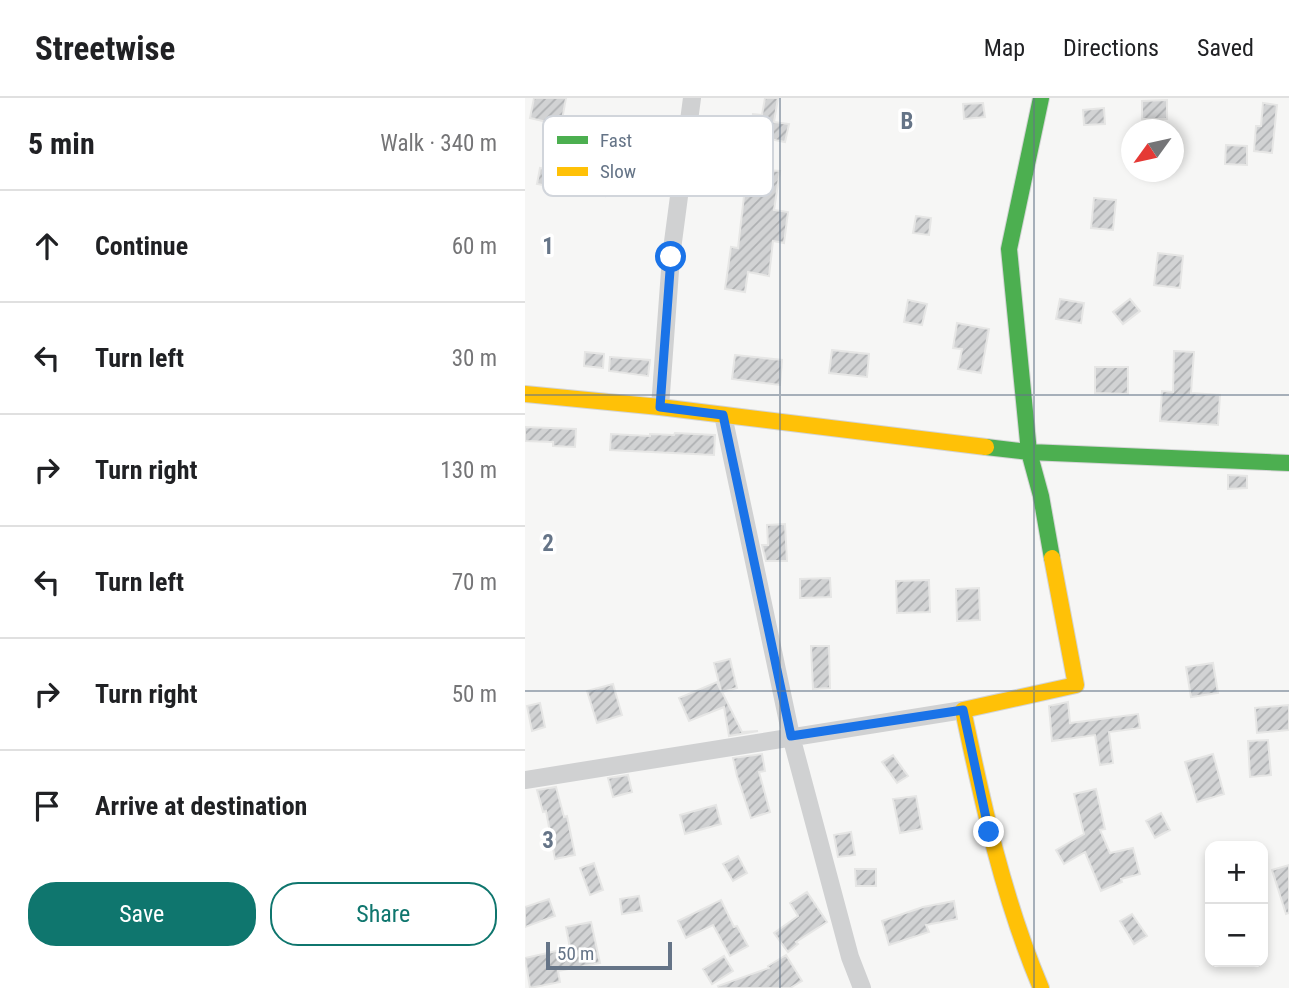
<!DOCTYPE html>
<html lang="en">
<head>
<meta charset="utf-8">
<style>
  body { margin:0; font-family:"Roboto Condensed",sans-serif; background:#f2f2f2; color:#202124 }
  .controls { position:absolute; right:21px; bottom:21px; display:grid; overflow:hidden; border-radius:14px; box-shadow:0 4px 10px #0003 }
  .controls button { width:63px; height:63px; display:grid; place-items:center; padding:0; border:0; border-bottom:2px solid #e0e0e0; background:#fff; color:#202124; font:35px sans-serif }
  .compass { position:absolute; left:596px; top:21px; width:63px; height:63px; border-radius:50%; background:#fff; box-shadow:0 4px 10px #0003; rotate:237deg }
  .scale { position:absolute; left:21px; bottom:18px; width:126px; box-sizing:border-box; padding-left:7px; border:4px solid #657487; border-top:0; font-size:19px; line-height:24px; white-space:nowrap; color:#657487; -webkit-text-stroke:5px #fff; paint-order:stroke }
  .stop { position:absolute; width:21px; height:21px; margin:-16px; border:5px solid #1a73e8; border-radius:50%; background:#fff }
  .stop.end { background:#1a73e8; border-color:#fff; box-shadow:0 2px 7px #0008 }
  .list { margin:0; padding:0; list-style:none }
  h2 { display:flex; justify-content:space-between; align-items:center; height:91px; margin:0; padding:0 28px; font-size:30px }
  h2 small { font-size:23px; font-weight:400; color:#757577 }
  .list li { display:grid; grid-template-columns:46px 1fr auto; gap:21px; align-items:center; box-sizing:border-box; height:112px; padding:0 28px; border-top:2px solid #e0e0e0 }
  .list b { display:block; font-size:26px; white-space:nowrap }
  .list em { font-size:23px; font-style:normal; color:#757577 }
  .actions { display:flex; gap:14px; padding:21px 28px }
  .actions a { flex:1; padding:16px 0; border:2px solid #0f766e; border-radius:28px; text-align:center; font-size:24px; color:#0f766e }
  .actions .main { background:#0f766e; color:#fff }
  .icon { flex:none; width:38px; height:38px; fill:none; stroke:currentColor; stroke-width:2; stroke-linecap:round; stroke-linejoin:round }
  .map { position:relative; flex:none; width:764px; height:890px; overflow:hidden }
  header { display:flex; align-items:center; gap:42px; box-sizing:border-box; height:98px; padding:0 35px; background:#fff; border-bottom:2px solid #e0e0e0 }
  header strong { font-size:33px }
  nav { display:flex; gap:38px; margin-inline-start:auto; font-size:24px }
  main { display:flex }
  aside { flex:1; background:#fff }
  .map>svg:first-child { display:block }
  .building { fill:url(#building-hatch); stroke:#e6e6e5; stroke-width:2 }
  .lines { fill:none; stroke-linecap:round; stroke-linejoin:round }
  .fast-casing { stroke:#d3d4d5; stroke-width:18 }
  .slow-casing { stroke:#d3d4d5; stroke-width:18 }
  .street { stroke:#d0d1d2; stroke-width:18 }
  .fast { stroke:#4caf50; stroke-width:16 }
  .slow { stroke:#ffc107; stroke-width:16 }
  .route { stroke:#1a73e8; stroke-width:9 }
  .grid { fill:none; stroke:#657487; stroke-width:2; stroke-opacity:0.55 }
  .key { fill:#fff; stroke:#d1d5db; stroke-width:2 }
  .key-label { font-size:19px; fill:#657487 }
  .grid-label { font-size:23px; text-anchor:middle; font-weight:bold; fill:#657487; stroke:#fff; stroke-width:7; stroke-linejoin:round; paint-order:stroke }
</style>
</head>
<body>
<header>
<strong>Streetwise</strong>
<nav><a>Map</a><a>Directions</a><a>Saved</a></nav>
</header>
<main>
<aside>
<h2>5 min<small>Walk · 340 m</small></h2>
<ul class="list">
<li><svg class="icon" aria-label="ahead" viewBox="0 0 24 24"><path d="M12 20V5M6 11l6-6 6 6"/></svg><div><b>Continue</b></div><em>60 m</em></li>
<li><svg class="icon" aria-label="left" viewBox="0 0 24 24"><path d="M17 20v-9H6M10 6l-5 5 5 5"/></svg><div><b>Turn left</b></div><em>30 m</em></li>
<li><svg class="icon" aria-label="right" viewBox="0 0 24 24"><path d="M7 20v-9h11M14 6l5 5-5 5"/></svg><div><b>Turn right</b></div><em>130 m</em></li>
<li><svg class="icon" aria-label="left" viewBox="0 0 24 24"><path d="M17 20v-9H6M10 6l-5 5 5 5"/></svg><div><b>Turn left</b></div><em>70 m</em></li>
<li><svg class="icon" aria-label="right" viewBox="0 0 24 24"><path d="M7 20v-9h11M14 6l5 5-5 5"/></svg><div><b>Turn right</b></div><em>50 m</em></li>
<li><svg class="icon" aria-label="arrive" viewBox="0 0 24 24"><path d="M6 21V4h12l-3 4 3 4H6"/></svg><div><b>Arrive at destination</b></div></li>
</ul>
<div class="actions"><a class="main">Save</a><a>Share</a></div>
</aside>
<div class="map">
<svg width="764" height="890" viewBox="0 0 764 890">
  <defs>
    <pattern id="building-hatch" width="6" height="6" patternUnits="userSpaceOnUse" patternTransform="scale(1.75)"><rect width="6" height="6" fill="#d2d3d4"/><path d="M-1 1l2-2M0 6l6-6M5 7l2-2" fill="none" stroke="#aeb0b2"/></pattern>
  </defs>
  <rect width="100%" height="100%" fill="#f6f6f5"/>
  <path class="building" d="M9,0H41L37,22L74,29L72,41L25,32L26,25L5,20Z
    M240,0H253L249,24L264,26L260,44L225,37L228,16L237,17Z
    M642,2V21H617V3Z
    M458,5L460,19L439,21L438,6Z
    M738,5L752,7L747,55L729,53L731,28H736Z
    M579,10L580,26L559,27L558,12Z
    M73,46L88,49L80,98L12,86L15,70L67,80Z
    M701,47L722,48V67L700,66Z
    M222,72L241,75L242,72L255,73L249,112L263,114L259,145L248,143L244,178L223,174L220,194L200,191L206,149L213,150Z
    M569,100L591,102L588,132L566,130Z
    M391,118L406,120L404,137L388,135Z
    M633,155L658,158L655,190L629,187Z
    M535,201L559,205L556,225L531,221Z
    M605,201L615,213L598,226L588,214Z
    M383,202L402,206L397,227L379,224Z
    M432,225L464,231L456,275L433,271L437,251L428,250Z
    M307,252L344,256L342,279L304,275Z
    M649,253L669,254L666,295L695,297L693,327L635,323L637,293L648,294Z
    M60,254L79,256L78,270L59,268Z
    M210,257L257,262L255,287L207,281Z
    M85,259L125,262L123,278L84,273Z
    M570,269H603V296L570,295Z
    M0,329L51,331L50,349L28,348V344L0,343Z
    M150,335L190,337L189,357L85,352L86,336L125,338V336L149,337Z
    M703,377L722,378V390L703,391Z
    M260,426L262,463H241L237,447H243L242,427Z
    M305,480L306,499L275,500V481Z
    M404,482L405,514L372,515L371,483Z
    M454,490L455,522L432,523L431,491Z
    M286,548H304L305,590L288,591Z
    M205,561L212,590L197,594L217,634L233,633L204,638L199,609L164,623L154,600L192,584L196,593L189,565Z
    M688,565L693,595L666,599L661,569Z
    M88,586L97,617L72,625L62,593Z
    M543,604L545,625L613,616L615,630L584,634L588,665L575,667L570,637L527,643L524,608Z
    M15,605L20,629L7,633L2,608Z
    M764,607V632L732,635L730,610Z
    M743,642L746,677L725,679L723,643Z
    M237,656L240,673L234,674L245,714L226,720L212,678L208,660Z
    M688,656L699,696L672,704L660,664Z
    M368,657L383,678L372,685L357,664Z
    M103,677L107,694L88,699L83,680Z
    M31,689L39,719L42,718L50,757L30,761L21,713L18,714L12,692Z
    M571,691L580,731L575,732L585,755L608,750L615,776L596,781L597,784L576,793L560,754L539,766L531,752L559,736L549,696Z
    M391,698L397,731L375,735L368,701Z
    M191,707L196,726L160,736L155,717Z
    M636,715L645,732L630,740L621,723Z
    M326,734L330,757L313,759L309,737Z
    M213,758L222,775L208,783L198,766Z
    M69,765L78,792L65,797L55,770Z
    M764,767V815L761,816L747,772Z
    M330,771H351V788H331Z
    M282,794L302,824L271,844L273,846L263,854L249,835L273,818L265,805Z
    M114,798L117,813L97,816L95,801Z
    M24,801L30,818L0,829V809Z
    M196,802L209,829L212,828L223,848L205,858L188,827L161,840L153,823Z
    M429,803L432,821L401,827L404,834L364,847L357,823L398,809Z
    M607,816L622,838L609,846L595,823Z
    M66,824L75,865L33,873L35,884L5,890L0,860L45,850L41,829Z
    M261,857L277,883L265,890H194L193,888L244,870L243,868Z
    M199,858L208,873L187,886L178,871Z"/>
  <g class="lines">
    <defs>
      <path id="fast" d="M516,0L484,151L504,354L516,398L527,460
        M461,349L504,354L764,365"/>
      <path id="slow" d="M0,296L135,309L461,349
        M516,890C478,800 458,707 438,612L551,587L527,460"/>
    </defs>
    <use href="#fast" class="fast-casing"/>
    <use href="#slow" class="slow-casing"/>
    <path class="street" d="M135,309L146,159L167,0
      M198,317L266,638L325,859L337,890
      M0,682L438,612"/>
    <use href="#fast" class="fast"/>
    <use href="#slow" class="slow"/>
  </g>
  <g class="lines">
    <path class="route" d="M146,159L135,309L198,317L266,638L438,612L464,734"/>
  </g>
  <path class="grid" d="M255,0V890M509,0V890M0,297H764M0,593H764"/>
  <rect x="18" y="18" width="230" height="80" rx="10" class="key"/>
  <rect x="32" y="38" width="31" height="8" fill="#4caf50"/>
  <rect x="32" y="69" width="31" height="9" fill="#ffc107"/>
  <g class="key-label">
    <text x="75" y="49">Fast</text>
    <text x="75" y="80">Slow</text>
  </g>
  <g class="grid-label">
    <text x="382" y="31">B</text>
    <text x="23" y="156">1</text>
    <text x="23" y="453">2</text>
    <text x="23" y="750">3</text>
  </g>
</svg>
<div class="controls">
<button>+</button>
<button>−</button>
</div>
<svg class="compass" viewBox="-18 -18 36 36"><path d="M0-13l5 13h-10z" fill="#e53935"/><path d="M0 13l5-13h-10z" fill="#757577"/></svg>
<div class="scale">50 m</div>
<div class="stop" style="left:146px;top:159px"></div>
<div class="stop end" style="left:464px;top:734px"></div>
</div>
</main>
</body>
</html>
